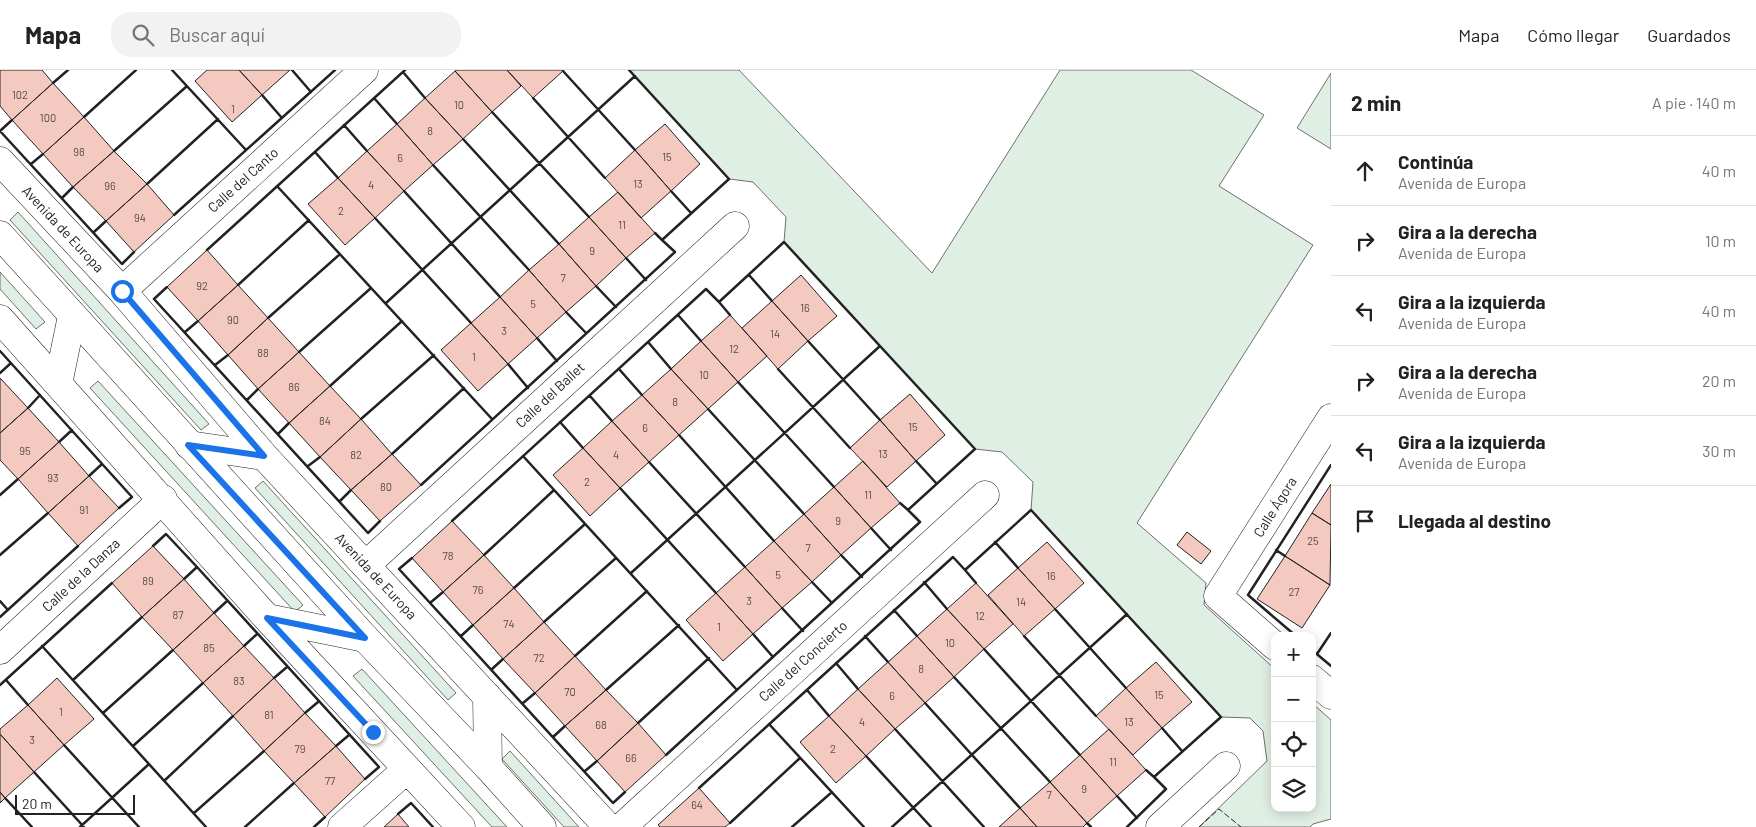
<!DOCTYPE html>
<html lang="es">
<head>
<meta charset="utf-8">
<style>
  body { margin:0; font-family:Barlow,sans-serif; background:#f2f2f2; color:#222 }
  .controls { position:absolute; right:15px; bottom:15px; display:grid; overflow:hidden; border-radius:10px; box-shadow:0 2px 12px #0003 }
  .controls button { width:45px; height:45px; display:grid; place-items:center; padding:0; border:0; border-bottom:1px solid #e0e0e0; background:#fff; color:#222; font:25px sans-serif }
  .scale { position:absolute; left:15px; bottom:12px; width:120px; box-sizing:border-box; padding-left:5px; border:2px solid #222; border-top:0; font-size:14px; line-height:18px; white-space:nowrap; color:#222; -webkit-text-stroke:4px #fff; paint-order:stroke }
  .stop { position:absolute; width:15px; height:15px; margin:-11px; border:4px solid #1a73e8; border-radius:50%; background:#fff }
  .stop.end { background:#1a73e8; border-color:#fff; box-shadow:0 1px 5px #0008 }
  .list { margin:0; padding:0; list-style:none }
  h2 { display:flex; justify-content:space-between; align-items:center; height:65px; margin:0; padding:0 20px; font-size:21px }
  h2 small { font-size:16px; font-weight:400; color:#767676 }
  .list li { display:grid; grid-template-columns:32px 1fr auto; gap:15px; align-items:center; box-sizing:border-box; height:70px; padding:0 20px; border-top:1px solid #e0e0e0 }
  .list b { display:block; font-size:19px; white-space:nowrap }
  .list p { margin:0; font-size:16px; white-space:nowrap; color:#767676 }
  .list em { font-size:16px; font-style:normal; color:#767676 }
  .icon { flex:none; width:28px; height:28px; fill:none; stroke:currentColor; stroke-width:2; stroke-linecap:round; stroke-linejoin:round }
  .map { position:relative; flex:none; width:1331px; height:757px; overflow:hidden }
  header { display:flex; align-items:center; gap:30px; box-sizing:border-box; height:70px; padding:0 25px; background:#fff; border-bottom:1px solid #e0e0e0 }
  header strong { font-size:24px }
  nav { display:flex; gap:28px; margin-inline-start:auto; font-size:18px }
  .search { width:350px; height:45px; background:#f2f2f2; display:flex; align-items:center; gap:12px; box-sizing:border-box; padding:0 18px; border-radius:20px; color:#767676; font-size:19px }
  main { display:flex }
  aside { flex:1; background:#fff }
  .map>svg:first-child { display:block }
  .green { fill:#e0efe3; stroke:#6f6f6f }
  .building { fill:#f3c9c0; stroke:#222 }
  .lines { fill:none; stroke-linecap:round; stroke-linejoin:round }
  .minor-casing { stroke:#222; stroke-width:29 }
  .tertiary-casing { stroke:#222; stroke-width:29 }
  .minor { stroke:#fff; stroke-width:28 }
  .tertiary { stroke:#fff; stroke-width:28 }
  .fence { stroke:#222; stroke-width:1; stroke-dasharray:6 2.5; stroke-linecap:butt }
  .wall { stroke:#222; stroke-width:2.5 }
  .route { stroke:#1a73e8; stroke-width:6 }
  .labels { text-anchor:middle; stroke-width:4; stroke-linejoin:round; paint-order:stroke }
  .number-label { font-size:11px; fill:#564c4a }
  .street-label { font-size:14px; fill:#222; stroke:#fff }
</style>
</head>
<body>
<header>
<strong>Mapa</strong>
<div class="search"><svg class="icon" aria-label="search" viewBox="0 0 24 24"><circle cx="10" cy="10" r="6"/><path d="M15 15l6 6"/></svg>Buscar aquí</div>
<nav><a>Mapa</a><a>Cómo llegar</a><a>Guardados</a></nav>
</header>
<main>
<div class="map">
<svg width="1331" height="757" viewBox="0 0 1331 757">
  <rect width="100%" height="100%" fill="#fff"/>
  <path class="green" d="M629,0H739L932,203L1060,0H1191L1264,45L1219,116L1313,175L1137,453L1206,513L1204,535L1275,599V738H1312V633L1331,650V749L1313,754L1310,757H1199L1267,691L1263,661L1250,648L1221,647L1031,440L1033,412L1002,382L975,379L784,172L786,147L753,112L729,109Z
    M1331,3V79L1297,58Z
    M18,142L209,354L201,360L10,150Z
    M0,202L45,252L36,259L0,219Z
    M98,311L303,535L295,542L90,318Z
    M263,411L456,623L448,630L255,418Z
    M362,599L507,757H492L353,606Z
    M510,681L579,757H564L502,689Z"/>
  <path class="building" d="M0,0H42L53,13L12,50L0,36Z
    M207,0H239L262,25L232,52L195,11Z
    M239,0H290L262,25Z
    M457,0H507L521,16L492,42L455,1Z
    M507,0H562L563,1L533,28Z
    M455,1L492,42L463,69L425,28Z
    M53,13L84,47L43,84L12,50Z
    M425,28L463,69L433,95L397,54Z
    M84,47L114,81L73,117L43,84Z
    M397,54L433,95L404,121L367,81Z
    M665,54L700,94L671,121L635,80Z
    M635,80L671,121L641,148L605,108Z
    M114,81L147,114L106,151L73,117Z
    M367,81L404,121L375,148L338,108Z
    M338,108L375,148L345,175L308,134Z
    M147,114L174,145L134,182L106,151Z
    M618,122L655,163L626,188L589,147Z
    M589,147L626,188L596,216L559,174Z
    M559,174L596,216L566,242L529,200Z
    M207,180L238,215L198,251L167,217Z
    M529,200L566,242L537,268L500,227Z
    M801,205L837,246L808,271L772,231Z
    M238,215L268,248L228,285L198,251Z
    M500,227L537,268L508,294L471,253Z
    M772,231L808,271L778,299L742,258Z
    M730,245L767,286L738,312L701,271Z
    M268,248L299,282L258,319L228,285Z
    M471,253L508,294L478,321L441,280Z
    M701,271L738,312L708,339L671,299Z
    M299,282L330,316L289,353L258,319Z
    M671,299L708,339L679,365L642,325Z
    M0,308L28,338L0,363Z
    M330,316L361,349L320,387L289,353Z
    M910,324L945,365L916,391L880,350Z
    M642,325L679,365L649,392L612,351Z
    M28,338L59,372L18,409L0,390V363Z
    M361,349L392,384L351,420L320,387Z
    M880,350L916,391L887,417L850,378Z
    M612,351L649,392L620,418L583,378Z
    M59,372L89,406L48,443L18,409Z
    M583,378L620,418L590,446L553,405Z
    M392,384L421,415L380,451L351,420Z
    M863,391L900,433L871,458L834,417Z
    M89,406L119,438L78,476L48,443Z
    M1331,414V455L1312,443Z
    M834,417L871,458L841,485L804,444Z
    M1312,443L1331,455L1330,515L1285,486Z
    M804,444L841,485L812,512L774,471Z
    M452,451L484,485L443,522L412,488Z
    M1187,462L1211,481L1201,494L1177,475Z
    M774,471L812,512L782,538L745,497Z
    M1047,472L1084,513L1055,539L1018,498Z
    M153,476L184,509L142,547L112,513Z
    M484,485L514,518L473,555L443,522Z
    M1285,486L1330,515L1302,558L1257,529Z
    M745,497L782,538L753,564L716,523Z
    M1018,498L1055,539L1024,566L988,525Z
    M184,509L214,543L173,580L142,547Z
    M976,513L1013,554L984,579L947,539Z
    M514,518L544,552L503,589L473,555Z
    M716,523L753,564L723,591L686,550Z
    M947,539L984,579L954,607L917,566Z
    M214,543L244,576L203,613L173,580Z
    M544,552L575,586L535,623L503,589Z
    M917,566L954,607L925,633L888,592Z
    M244,576L274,608L233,646L203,613Z
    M575,586L606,620L565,656L535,623Z
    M888,592L925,633L895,659L858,619Z
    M1156,592L1192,632L1162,658L1126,618Z
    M57,608L94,649L64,675L28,635Z
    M274,608L305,643L264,681L233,646Z
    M1126,618L1162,658L1133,685L1096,646Z
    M858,619L895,659L866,686L829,646Z
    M606,620L638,653L597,691L565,656Z
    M28,635L64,675L34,702L0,664V659Z
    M305,643L336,676L294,713L264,681Z
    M829,646L866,686L836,713L800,672Z
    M638,653L666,685L625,722L597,691Z
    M1109,659L1146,700L1117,726L1080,685Z
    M0,664L34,702L5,728L0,722Z
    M336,676L365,709L325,747L294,713Z
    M1080,685L1117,726L1087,753L1050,712Z
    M1050,712L1087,753L1083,757H1037L1020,738Z
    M699,718L730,753L725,757H660L658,755Z
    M0,722L5,728L0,733Z
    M1020,738L1037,757H999Z
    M398,744L409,757H384Z"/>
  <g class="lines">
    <defs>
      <path id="minor" d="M0,91L122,221L264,386L608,757
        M122,221L364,0
        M0,249L267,548L461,757
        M58,314L72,246
        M189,375L264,386
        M366,495L735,156
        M267,548L365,568
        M1275,576L1218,526L1331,348
        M0,580L163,429
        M1312,609L1331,625
        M487,626L488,697
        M342,757L407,699
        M622,757L985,425
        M1160,757L1226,696"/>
      <path id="tertiary" d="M0,165L365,568L488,697L542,757"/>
    </defs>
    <use href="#minor" class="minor-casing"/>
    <use href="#tertiary" class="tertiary-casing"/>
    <use href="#minor" class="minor"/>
    <use href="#tertiary" class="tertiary"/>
    <path class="fence" d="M1199,757L1219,739L1241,757"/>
    <path class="wall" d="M172,0L246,80
      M292,0L311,22
      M563,1L635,80
      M403,2L425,28
      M53,13L68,0
      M262,25L282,48
      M374,28L397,54
      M533,28L605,108
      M492,42L589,147
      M84,47L136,0
      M344,55L367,81
      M0,61L122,194L134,182
      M0,61L12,50
      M463,69L559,174
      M114,81L187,16
      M315,82L338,108
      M31,94L43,84
      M433,95L529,200
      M147,114L218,49
      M277,116L492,349
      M404,121L500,227
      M671,121L691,143
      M62,128L73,117
      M174,145L335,0
      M375,148L471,253
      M94,162L106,151
      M655,163L662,170
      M207,180L405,0
      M626,188L646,210
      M749,205L772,231
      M238,215L309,150
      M596,216L616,237
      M167,217L154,229L368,463L380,451
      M719,232L730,245
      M386,233L635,6
      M566,242L586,263
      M678,245L701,271
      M268,248L340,184
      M185,262L198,251
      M537,268L557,291
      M808,271L880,350
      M648,272L671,299
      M0,281L132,427L119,438
      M299,282L371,218
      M508,294L528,318
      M215,295L228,285
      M619,299L642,325
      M778,299L850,378
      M0,303L11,293
      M738,312L834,417
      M330,316L402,251
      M590,326L612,351
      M247,330L258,319
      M28,338L40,325
      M708,339L804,444
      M361,349L434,285
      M560,352L583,378
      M278,364L289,353
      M679,365L774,471
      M59,372L72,360
      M392,384L464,318
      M523,386L737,620
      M916,391L936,413
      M649,392L745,497
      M308,396L320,387
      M89,406L102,394
      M421,415L675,182L662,170L729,109L629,0
      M620,418L716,523
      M0,425L18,409
      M340,431L351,420
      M900,433L908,440
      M452,451L706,219L719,232L784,172L975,379L908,440L920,452L666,685
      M871,458L891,480
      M995,472L1018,498
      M153,476L166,464L197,497L379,697L365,709
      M1276,480L1285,486
      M0,485L48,443
      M484,485L554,420
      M841,485L862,507
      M412,488L399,499L613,733L625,722
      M965,500L976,513
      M631,503L880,276
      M184,509L197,497
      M812,512L832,533
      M924,512L947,539
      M514,518L585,454
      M0,531L8,540
      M430,533L443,522
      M782,538L803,561
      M1055,539L1126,618
      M894,540L917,566
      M214,543L227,531
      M0,547L78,476
      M544,552L616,488
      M753,564L773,587
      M461,566L473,555
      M865,566L888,592
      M1024,566L1096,646
      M1296,566L1248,525L1331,395
      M42,576L206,757
      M244,576L257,564
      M984,579L1080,685
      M1312,580L1331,596
      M1317,584L1331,563
      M575,586L647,521
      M836,593L858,619
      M492,599L503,589
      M954,607L1050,712
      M274,608L287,597
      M6,610L28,635
      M73,610L142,547
      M0,615L112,513
      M606,620L679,555
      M807,620L829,646
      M523,633L535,623
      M925,633L1020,738
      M103,643L173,580
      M305,643L318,632
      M638,653L709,588
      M769,654L864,757
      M1162,658L1182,681
      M895,659L984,757
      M553,667L565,656
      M64,675L139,757
      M133,676L203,613
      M336,676L349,665
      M866,686L931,757
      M1146,700L1154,707
      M585,701L597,691
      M34,702L84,757
      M164,711L233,646
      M699,718L953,487L965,500L1031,440L1221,647L1154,707L1166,719L1127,757
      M1117,726L1137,748
      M5,728L32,757
      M194,743L264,681
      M398,744L411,733L433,757
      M730,753L800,688
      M1087,753L1091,757
      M80,757L149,694
      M245,757L294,713
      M314,757L325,747
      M792,757L832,722
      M892,757L1127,544"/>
  </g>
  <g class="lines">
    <path class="route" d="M122,221L264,386L188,375L365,568L267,548L373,662"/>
  </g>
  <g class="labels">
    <g class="number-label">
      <text x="20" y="29">102</text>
      <text x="459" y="39">10</text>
      <text x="233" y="43">1</text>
      <text x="48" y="52">100</text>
      <text x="430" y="65">8</text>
      <text x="79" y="86">98</text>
      <text x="667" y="91">15</text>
      <text x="400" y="92">6</text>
      <text x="638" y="118">13</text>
      <text x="371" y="119">4</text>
      <text x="110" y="120">96</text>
      <text x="341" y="145">2</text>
      <text x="140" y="152">94</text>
      <text x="622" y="159">11</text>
      <text x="592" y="185">9</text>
      <text x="563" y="212">7</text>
      <text x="202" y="220">92</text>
      <text x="533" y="238">5</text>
      <text x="805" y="242">16</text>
      <text x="233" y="254">90</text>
      <text x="504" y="265">3</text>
      <text x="775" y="268">14</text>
      <text x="734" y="283">12</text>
      <text x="263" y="287">88</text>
      <text x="474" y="291">1</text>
      <text x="704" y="309">10</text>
      <text x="294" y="321">86</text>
      <text x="675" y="336">8</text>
      <text x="325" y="355">84</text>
      <text x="913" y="361">15</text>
      <text x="645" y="362">6</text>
      <text x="25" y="385">95</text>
      <text x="883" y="388">13</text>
      <text x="356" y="389">82</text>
      <text x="616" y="389">4</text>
      <text x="53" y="412">93</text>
      <text x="587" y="416">2</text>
      <text x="386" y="421">80</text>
      <text x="868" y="429">11</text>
      <text x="84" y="444">91</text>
      <text x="838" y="455">9</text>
      <text x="1313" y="475">25</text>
      <text x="808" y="482">7</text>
      <text x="448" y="490">78</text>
      <text x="778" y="509">5</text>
      <text x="1051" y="510">16</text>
      <text x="148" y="515">89</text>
      <text x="478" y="524">76</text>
      <text x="1294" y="526">27</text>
      <text x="749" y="535">3</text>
      <text x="1021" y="536">14</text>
      <text x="178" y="549">87</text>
      <text x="980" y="550">12</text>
      <text x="509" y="558">74</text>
      <text x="719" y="561">1</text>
      <text x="950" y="577">10</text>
      <text x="209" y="582">85</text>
      <text x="539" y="592">72</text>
      <text x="921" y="603">8</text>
      <text x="239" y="615">83</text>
      <text x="570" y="626">70</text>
      <text x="1159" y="629">15</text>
      <text x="892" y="630">6</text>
      <text x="61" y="646">1</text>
      <text x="269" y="649">81</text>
      <text x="862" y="656">4</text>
      <text x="1129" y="656">13</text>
      <text x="601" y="659">68</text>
      <text x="32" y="674">3</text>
      <text x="300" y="683">79</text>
      <text x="833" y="683">2</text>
      <text x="631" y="692">66</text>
      <text x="1113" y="696">11</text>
      <text x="330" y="715">77</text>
      <text x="1084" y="723">9</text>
      <text x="1049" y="729">7</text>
      <text x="697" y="739">64</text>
    </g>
    <g class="street-label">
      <text transform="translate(243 110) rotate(-42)" y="5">Calle del Canto</text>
      <text transform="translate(63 159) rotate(47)" y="5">Avenida de Europa</text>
      <text transform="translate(550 325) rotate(-43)" y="5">Calle del Ballet</text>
      <text transform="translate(1275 437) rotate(-58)" y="5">Calle Ágora</text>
      <text transform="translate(81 505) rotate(-43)" y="5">Calle de la Danza</text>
      <text transform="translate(376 506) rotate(47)" y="5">Avenida de Europa</text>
      <text transform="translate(803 591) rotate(-42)" y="5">Calle del Concierto</text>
    </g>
  </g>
</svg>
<div class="controls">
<button>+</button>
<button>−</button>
<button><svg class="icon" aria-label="locate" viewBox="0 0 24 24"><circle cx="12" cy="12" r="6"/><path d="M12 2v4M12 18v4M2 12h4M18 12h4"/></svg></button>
<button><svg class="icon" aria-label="layers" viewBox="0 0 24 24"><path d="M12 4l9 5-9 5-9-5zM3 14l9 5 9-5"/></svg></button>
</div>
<div class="scale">20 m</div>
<div class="stop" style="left:122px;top:221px"></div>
<div class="stop end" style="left:373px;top:662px"></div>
</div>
<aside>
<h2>2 min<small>A pie · 140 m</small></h2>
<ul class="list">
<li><svg class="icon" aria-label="ahead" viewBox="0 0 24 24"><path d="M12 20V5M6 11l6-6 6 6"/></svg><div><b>Continúa</b><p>Avenida de Europa</p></div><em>40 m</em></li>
<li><svg class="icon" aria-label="right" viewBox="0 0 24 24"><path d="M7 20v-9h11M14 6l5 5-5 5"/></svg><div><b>Gira a la derecha</b><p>Avenida de Europa</p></div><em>10 m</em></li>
<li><svg class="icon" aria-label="left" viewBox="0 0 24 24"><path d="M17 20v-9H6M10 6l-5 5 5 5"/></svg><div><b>Gira a la izquierda</b><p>Avenida de Europa</p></div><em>40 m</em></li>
<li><svg class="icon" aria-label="right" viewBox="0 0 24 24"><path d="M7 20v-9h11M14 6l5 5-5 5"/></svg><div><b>Gira a la derecha</b><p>Avenida de Europa</p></div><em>20 m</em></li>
<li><svg class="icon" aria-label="left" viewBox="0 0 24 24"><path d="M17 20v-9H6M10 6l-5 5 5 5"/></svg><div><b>Gira a la izquierda</b><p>Avenida de Europa</p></div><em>30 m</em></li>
<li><svg class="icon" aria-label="arrive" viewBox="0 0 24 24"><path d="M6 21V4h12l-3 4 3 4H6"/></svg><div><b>Llegada al destino</b></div></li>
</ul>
</aside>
</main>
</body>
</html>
